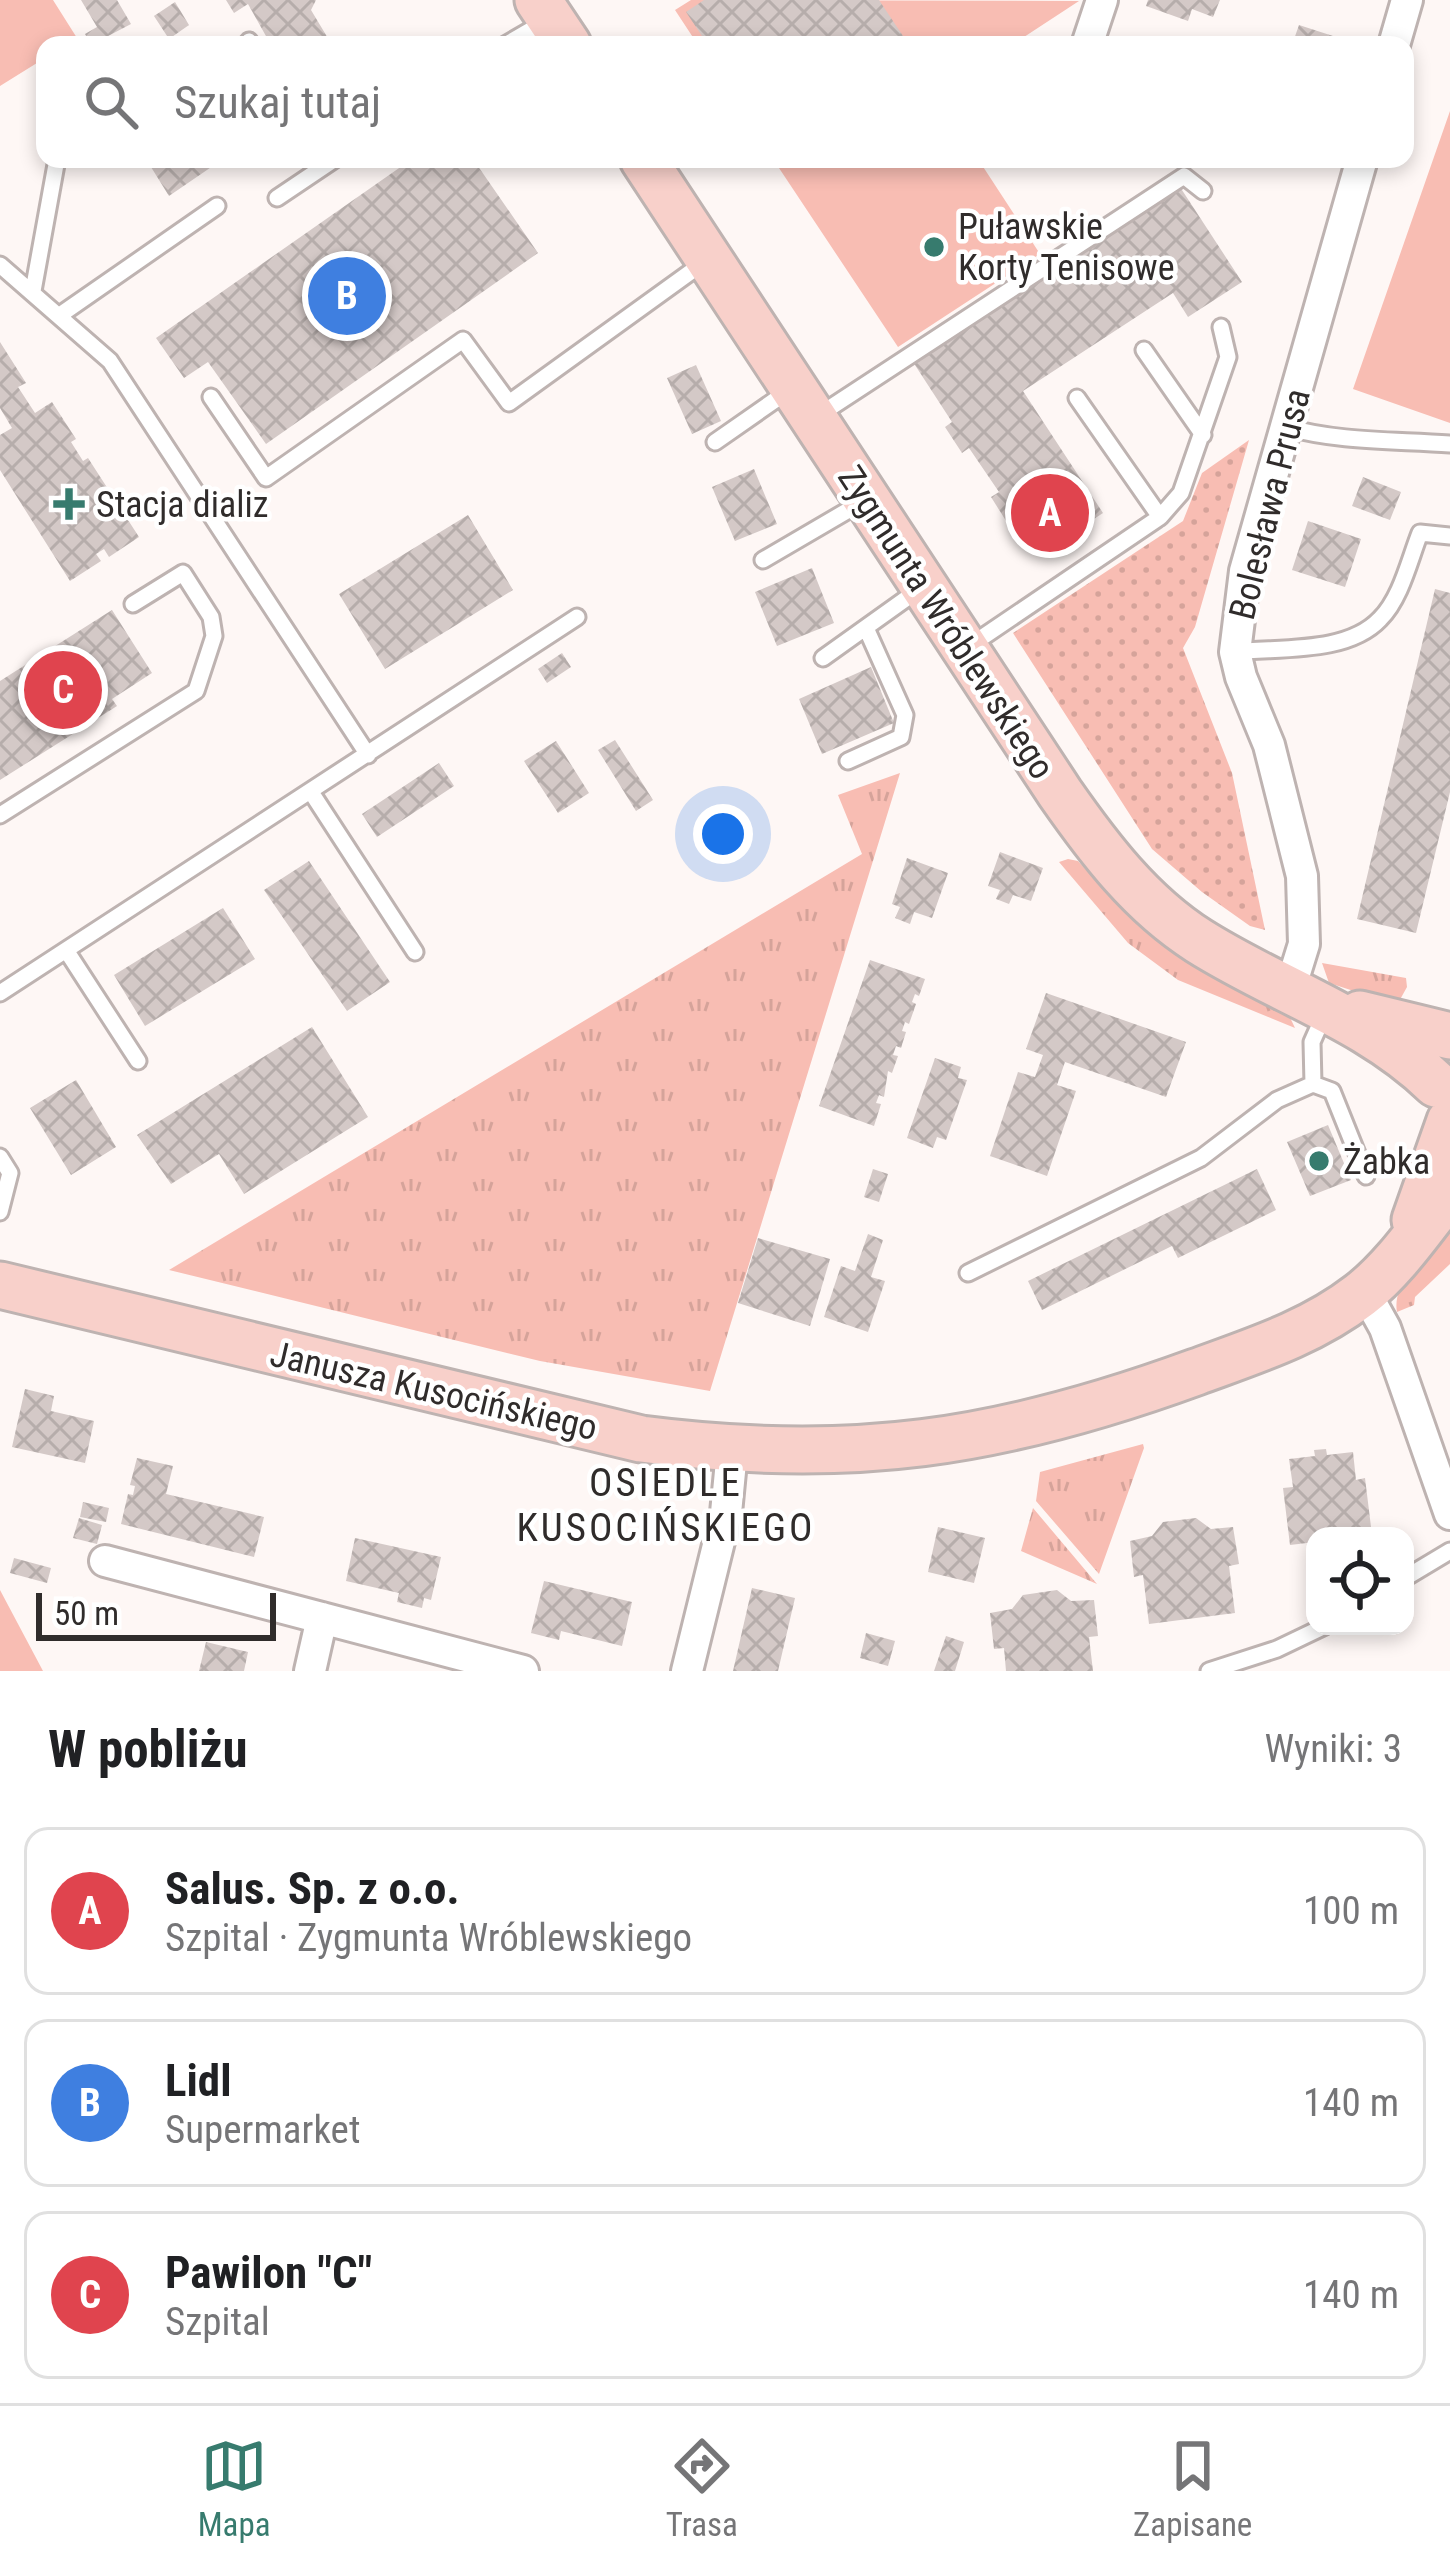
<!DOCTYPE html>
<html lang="pl">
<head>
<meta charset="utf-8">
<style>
  body { margin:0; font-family:"Roboto Condensed",sans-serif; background:#f2f2f2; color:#202124 }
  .controls { position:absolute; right:36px; bottom:36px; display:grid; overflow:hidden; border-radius:24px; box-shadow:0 6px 18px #0003 }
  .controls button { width:108px; height:108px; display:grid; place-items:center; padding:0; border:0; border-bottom:3px solid #e0e0e0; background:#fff; color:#202124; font:60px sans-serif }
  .scale { position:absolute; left:36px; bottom:30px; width:240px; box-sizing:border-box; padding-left:12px; border:6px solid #302c2b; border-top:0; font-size:33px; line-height:42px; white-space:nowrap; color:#302c2b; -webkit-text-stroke:9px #fff; paint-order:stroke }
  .you { position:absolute; left:723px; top:834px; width:42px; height:42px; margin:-30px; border:9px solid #fff; border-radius:50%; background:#1a73e8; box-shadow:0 0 0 18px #1a73e833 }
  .badge { display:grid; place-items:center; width:78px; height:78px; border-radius:50%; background:#377b6e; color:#fff; font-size:39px; font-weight:700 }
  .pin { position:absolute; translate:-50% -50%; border:6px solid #fff; box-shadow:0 3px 12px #0006 }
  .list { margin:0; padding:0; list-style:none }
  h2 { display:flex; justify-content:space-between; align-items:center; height:156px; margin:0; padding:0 48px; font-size:51px }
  h2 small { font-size:39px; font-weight:400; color:#757577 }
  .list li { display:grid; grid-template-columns:78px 1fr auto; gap:36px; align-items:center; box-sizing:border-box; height:168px; margin:0 24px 24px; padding:0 24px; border:3px solid #e0e0e0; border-radius:24px }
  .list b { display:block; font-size:45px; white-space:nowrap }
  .list p { margin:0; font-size:39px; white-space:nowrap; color:#757577 }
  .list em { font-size:39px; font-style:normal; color:#757577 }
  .icon { flex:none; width:66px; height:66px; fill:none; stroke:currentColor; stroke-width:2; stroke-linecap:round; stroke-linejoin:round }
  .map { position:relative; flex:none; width:1450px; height:1671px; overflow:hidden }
  .search { position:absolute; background:#fff; box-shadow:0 6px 18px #0003; left:36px; right:36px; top:36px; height:132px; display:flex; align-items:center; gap:30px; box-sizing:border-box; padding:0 42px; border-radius:24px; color:#757577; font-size:45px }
  .sheet { height:732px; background:#fff }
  nav { display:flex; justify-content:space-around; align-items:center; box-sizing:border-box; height:168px; border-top:3px solid #e0e0e0; background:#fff; font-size:33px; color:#757577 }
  nav a { display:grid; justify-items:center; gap:6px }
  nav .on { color:#377b6e }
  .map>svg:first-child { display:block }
  .grass { fill:url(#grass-tufts) }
  .park { fill:url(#park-dots) }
  .pitch { fill:#f8bdb3 }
  .building { fill:url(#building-cross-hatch) }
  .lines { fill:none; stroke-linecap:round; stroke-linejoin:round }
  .lane-casing { stroke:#beb3b1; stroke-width:21 }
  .street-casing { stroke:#beb3b1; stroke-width:36 }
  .secondary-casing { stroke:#beb3b1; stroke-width:51 }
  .lane { stroke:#fff; stroke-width:15 }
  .street { stroke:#fff; stroke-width:30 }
  .secondary { stroke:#f8d0ca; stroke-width:45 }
  .poi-dot { fill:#377b6e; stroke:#fff; stroke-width:4.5 }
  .labels { text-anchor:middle; stroke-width:9; stroke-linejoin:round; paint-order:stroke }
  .poi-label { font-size:36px; fill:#302c2b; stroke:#fff; text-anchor:start }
  .street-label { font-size:36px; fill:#302c2b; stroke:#fff }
  .neighbourhood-label { font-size:39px; letter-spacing:3px; fill:#302c2b; stroke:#fff }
</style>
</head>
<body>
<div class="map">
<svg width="1450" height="1671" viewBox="0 0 1450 1671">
  <defs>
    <pattern id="grass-tufts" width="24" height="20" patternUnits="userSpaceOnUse" patternTransform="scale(3)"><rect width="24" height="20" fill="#f8bdb3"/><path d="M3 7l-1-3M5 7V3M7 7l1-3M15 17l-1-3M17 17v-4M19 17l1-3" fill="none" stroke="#d5a39a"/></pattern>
    <pattern id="park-dots" width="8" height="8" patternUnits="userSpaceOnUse" patternTransform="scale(3)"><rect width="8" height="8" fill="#f8bdb3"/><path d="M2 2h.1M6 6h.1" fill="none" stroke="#d5a39a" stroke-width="1.8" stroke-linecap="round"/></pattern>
    <pattern id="building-cross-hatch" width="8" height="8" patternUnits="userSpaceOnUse" patternTransform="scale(3)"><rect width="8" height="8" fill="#d4c9c7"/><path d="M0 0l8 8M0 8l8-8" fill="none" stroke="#b6adab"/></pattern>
  </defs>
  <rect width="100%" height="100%" fill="#fef7f5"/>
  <path class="grass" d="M900,773L710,1391L540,1361L169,1270L862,854L838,795Z
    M1068,859L1078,861C1137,927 1202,978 1286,1009L1295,1028L1178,980L1128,943L1059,862Z
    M1322,963L1406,978L1407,987L1397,1005L1329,983Z
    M1450,1219V1264L1415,1297L1414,1305L1397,1312C1391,1281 1432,1243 1450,1219Z
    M1143,1444L1144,1448L1099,1574L1036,1501L1040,1472Z
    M1033,1508L1097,1584L1021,1551Z"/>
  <path class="park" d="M1249,440L1195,627L1183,648L1232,773L1265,930L1250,926L1202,892L1152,849L1013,633L1183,521L1202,473Z"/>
  <path class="pitch" d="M0,0H53L77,38L66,45H45V58L0,86Z
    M691,0L1079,1L1012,45H698L675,10Z
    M1450,111V423L1353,389Z
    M773,159H978L1040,254L898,347Z
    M0,1590L43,1671H0Z"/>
  <path class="building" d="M81,0H117L131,24L91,45L85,34L97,27Z
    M226,0H316L311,10L332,45H271L248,4L234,13Z
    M704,0H879L909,45H708L686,12Z
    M1148,0H1220L1213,17L1192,9L1188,21L1146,6Z
    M175,2L189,25L169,39L154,16Z
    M1299,25L1336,37L1333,45H1292Z
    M163,159H223L169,196L151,167Z
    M412,159H473L538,253L266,444L208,362L184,378L156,338Z
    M1180,187L1242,282L1188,317L1173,293L1023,391L1103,513L1039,555L1016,519L1008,524L991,497L999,492L969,448L962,453L945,427L952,422L913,362Z
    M0,342L26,383L18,387L35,413L52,402L76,439L71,442L83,461L88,458L139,537L109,557L104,549L96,554L101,561L70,581L0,470V435L12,428L0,408Z
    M696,365L721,421L692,434L667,378Z
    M754,469L777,524L735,541L712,487Z
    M1363,477L1401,492L1390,520L1352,506Z
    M468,515L513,590L385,669L339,594Z
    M1308,521L1361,539L1345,587L1292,570Z
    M812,568L834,623L777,646L755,592Z
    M1435,589L1450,593V792L1416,933L1357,919Z
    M112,610L152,673L112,699L117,706L0,780V681Z
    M562,653L571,667L547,683L538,669Z
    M871,667L894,723L822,754L799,699Z
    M615,740L653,800L636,811L598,750Z
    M556,741L589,793L558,813L524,761Z
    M439,763L454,786L377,837L362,814Z
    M1000,852L1043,868L1031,901L1013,895L1009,904L996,899L1000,890L988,886Z
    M907,858L948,873L932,918L914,912L910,924L895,918L900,907L892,904Z
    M309,861L390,982L347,1011L264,890Z
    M223,908L255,959L145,1026L114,975Z
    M870,960L925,979L919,996L915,994L912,1002L916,1004L909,1024L905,1022L902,1031L906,1032L901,1048L896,1046L893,1055L898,1056L892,1073L888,1071L884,1097L879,1095L876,1103L881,1104L874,1126L819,1106Z
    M1046,993L1186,1042L1166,1097L1065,1062L1057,1085L1076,1091L1047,1176L990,1156L1018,1072L1035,1077L1043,1055L1026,1049Z
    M312,1027L368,1117L244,1194L219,1154L171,1184L137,1135Z
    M935,1058L961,1067L958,1078L967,1080L946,1140L937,1137L933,1148L907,1138Z
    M76,1080L116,1147L71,1175L30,1108Z
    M1328,1125L1351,1180L1310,1196L1287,1142Z
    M873,1169L888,1174L879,1202L864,1197Z
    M1257,1169L1276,1210L1178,1258L1172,1246L1042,1310L1028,1281Z
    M868,1234L883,1240L871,1277L885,1281L868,1332L824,1317L841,1266L855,1271Z
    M758,1238L830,1259L810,1326L738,1303Z
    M25,1389L54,1396L51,1411L94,1421L85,1463L12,1447Z
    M1326,1449L1327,1455L1353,1452L1356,1480L1365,1478L1372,1535L1315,1536V1542L1290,1545L1283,1488L1293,1487L1289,1459L1315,1456L1314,1450Z
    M137,1458L173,1466L166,1494L264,1517L254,1557L121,1524L128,1494L133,1495L135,1486L130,1485Z
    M83,1502L109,1508L106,1522L80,1517Z
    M79,1518L102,1525L97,1544L73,1538Z
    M1196,1518L1211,1529L1233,1527L1239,1564L1229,1566L1235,1613L1149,1624L1143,1575L1134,1577L1130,1541L1152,1536L1163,1522Z
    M938,1527L985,1538L974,1583L928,1572Z
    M355,1538L441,1557L431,1600L424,1598L422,1608L397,1602L399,1593L346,1581Z
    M14,1558L51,1568L47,1583L10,1573Z
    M544,1581L632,1602L622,1646L561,1631L559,1640L531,1633Z
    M752,1588L795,1598L778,1671H733Z
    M1057,1590L1071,1601L1094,1600L1098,1636L1089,1637L1093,1671H1006L1004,1648L994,1649L990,1613L1012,1609L1023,1595Z
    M866,1633L895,1641L888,1666L860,1658Z
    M946,1636L964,1642L955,1671H934Z
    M206,1642L248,1652L244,1671H199Z"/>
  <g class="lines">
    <defs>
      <path id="lane" d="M249,41L252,45
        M505,45L548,20
        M277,198L335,159
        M0,265L110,361L368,755
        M33,291L57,159
        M60,315L217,206
        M1144,350L1203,435
        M211,397L266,478L463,340L509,403L703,263
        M816,417L1184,176L1203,191
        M1286,427C1338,442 1395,440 1450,444
        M715,442L791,389
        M1160,517L1181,493L1228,357L1221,327
        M763,560L864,501
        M968,647L1160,517L1077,398
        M1235,652C1280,647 1347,654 1380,619C1401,598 1409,561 1420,533L1450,536
        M823,658L921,588
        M848,761L901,737L905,715L866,628
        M311,792L415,952
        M0,815L196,691L214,636L211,617L183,573L133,604
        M66,950L138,1061
        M0,993L577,617
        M1324,1015L1312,1042L1313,1084L1332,1091L1366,1176
        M0,1157L10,1173L0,1212
        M968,1273L1201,1158L1277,1100L1313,1084
        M1405,1578L1450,1551
        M1209,1671L1277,1649L1325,1626"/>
      <path id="street" d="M1087,45L1102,0
        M1394,45L1407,0
        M1290,989L1304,944L1302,876L1269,745L1241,677L1235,652L1245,571L1362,159
        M1365,1292L1385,1328L1450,1514
        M105,1561L523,1671
        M310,1671L322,1618
        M687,1671L726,1513L732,1451"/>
      <path id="secondary" d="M538,0L568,45
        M643,159L1060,793C1099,849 1141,904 1199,941C1278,991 1368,1018 1436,1084
        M1360,1014L1450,1036
        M1415,1220L1450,1121
        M0,1285L641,1439C850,1466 999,1444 1196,1372C1253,1351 1311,1333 1360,1295C1395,1268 1422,1227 1450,1192"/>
    </defs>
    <use href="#lane" class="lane-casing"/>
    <use href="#street" class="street-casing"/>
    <use href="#secondary" class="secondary-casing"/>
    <use href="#lane" class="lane"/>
    <use href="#street" class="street"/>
    <use href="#secondary" class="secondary"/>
  </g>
  <g class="poi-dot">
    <circle cx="934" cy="247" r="12"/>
    <path d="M63 486h12v12h12v12h-12v12h-12v-12h-12v-12h12z"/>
    <circle cx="1319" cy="1161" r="12"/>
  </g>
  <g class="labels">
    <g class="poi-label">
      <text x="958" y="239">Puławskie<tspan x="958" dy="41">Korty Tenisowe</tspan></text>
      <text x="96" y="517">Stacja dializ</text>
      <text x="1343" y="1174">Żabka</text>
    </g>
    <g class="street-label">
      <text transform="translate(1269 504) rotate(-76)" y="13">Bolesława Prusa</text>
      <text transform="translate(947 622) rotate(57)" y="13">Zygmunta Wróblewskiego</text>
      <text transform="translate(434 1390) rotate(13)" y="13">Janusza Kusocińskiego</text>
    </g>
    <g class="neighbourhood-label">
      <text x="666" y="1496">OSIEDLE<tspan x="666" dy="45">KUSOCIŃSKIEGO</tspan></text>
    </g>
  </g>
</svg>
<div class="controls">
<button><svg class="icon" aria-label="locate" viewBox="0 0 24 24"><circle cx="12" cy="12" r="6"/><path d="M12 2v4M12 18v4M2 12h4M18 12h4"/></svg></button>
</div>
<div class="scale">50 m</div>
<div class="you"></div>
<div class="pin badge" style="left:1050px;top:513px;background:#e0444e">A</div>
<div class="pin badge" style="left:347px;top:296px;background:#3f7fe0">B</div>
<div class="pin badge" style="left:63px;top:690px;background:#e0444e">C</div>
<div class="search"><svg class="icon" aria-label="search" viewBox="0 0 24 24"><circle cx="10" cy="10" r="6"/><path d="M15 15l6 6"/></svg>Szukaj tutaj</div>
</div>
<section class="sheet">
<h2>W pobliżu<small>Wyniki: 3</small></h2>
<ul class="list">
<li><span class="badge" style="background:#e0444e">A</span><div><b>Salus. Sp. z o.o.</b><p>Szpital · Zygmunta Wróblewskiego</p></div><em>100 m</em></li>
<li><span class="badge" style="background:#3f7fe0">B</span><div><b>Lidl</b><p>Supermarket</p></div><em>140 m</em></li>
<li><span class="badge" style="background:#e0444e">C</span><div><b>Pawilon &quot;C&quot;</b><p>Szpital</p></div><em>140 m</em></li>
</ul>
</section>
<nav>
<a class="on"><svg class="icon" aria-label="map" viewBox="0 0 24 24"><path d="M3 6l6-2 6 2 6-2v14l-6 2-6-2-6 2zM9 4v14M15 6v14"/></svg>Mapa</a>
<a><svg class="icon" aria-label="directions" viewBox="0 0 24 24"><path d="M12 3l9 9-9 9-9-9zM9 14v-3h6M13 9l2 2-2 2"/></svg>Trasa</a>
<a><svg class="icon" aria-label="saved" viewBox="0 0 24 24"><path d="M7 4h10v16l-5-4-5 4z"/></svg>Zapisane</a>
</nav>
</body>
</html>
